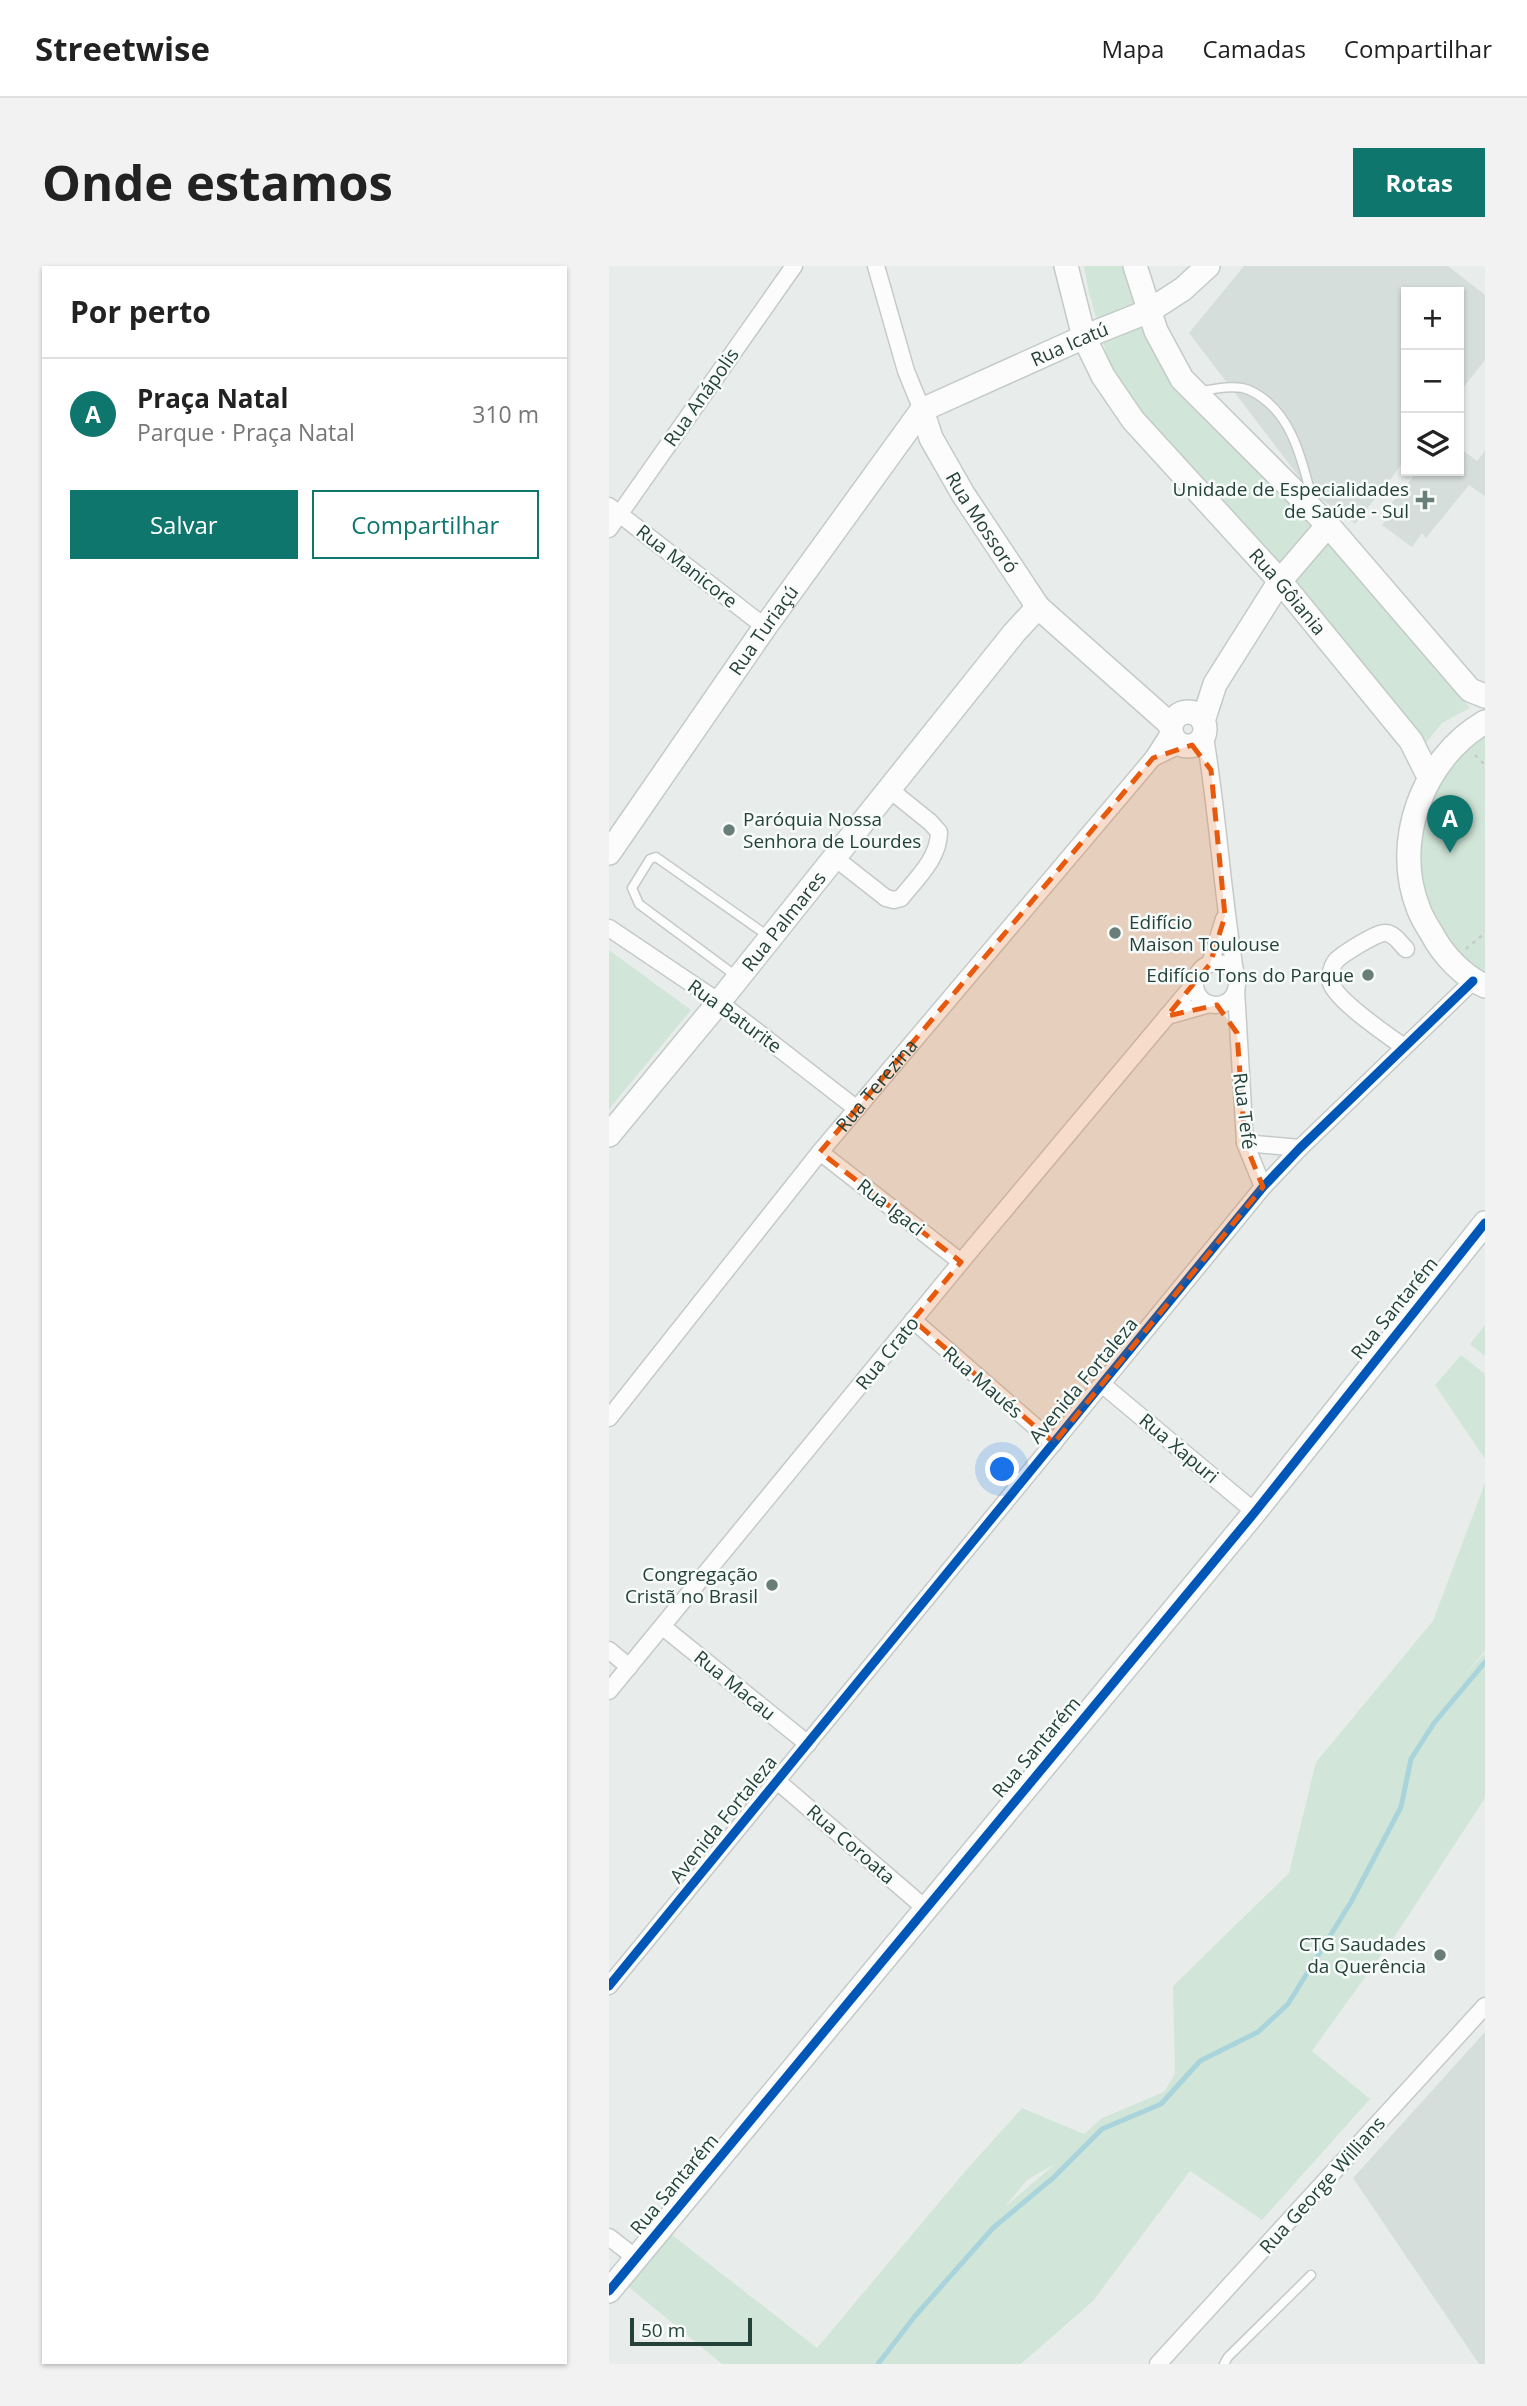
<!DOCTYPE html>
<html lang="pt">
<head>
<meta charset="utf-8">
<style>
  body { margin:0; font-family:"Open Sans",sans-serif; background:#f2f2f2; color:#222 }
  .controls { position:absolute; right:21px; top:21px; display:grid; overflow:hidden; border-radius:0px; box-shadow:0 2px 5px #0004 }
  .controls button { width:63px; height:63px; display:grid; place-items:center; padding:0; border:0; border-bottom:2px solid #e0e0e0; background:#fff; color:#222; font:35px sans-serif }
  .scale { position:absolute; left:21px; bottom:18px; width:122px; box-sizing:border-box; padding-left:7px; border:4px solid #24423a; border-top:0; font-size:19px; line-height:24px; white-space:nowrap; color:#24423a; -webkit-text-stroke:5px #f7fbf9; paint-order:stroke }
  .you { position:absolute; left:394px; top:1204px; width:24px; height:24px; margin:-18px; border:5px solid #fff; border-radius:50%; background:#1a73e8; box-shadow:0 0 0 10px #1a73e833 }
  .badge { display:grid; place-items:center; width:46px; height:46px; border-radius:50%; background:#0f766e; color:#fff; font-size:23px; font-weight:700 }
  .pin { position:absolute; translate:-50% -58px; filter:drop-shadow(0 2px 4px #0008) }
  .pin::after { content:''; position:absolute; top:37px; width:24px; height:21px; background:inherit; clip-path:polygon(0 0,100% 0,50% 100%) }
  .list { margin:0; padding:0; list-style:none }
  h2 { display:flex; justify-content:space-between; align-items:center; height:91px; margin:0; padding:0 28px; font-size:30px }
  h2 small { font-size:23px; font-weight:400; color:#767676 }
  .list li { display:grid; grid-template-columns:46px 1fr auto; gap:21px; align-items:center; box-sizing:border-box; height:112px; padding:0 28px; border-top:2px solid #e0e0e0 }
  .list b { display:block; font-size:26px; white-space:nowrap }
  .list p { margin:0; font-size:23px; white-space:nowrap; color:#767676 }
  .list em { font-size:23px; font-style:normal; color:#767676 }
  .actions { display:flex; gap:14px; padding:21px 28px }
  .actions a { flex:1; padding:16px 0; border:2px solid #0f766e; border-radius:0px; text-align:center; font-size:24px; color:#0f766e }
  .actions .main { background:#0f766e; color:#fff }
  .icon { flex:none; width:38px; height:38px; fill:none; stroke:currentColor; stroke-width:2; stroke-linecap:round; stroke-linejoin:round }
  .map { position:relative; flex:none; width:876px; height:2098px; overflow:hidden; border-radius:0px }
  header { display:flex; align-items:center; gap:42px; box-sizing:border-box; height:98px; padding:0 35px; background:#fff; border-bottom:2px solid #e0e0e0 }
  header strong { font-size:33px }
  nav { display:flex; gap:38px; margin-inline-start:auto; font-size:24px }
  .intro { display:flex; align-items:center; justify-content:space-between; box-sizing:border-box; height:168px; padding:0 42px }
  h1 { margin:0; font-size:49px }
  .button { padding:18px 32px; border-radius:0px; background:#0f766e; color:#fff; font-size:24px; font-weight:700 }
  main { display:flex; gap:42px; padding:0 42px }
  aside { flex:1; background:#fff; border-radius:0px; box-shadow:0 2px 5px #0004 }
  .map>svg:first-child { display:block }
  .built { fill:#d6dedb }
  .green { fill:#d1e6d8; fill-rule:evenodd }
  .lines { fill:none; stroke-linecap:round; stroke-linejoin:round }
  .stream { stroke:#a9d4db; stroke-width:5 }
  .lane-casing { stroke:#c5cac8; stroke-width:11 }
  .street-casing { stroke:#c5cac8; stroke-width:19 }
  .secondary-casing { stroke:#c3cbc8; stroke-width:26 }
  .path { stroke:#c3ccca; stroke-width:2.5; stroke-dasharray:3.5 5; stroke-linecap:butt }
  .lane { stroke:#fcfcfc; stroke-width:8 }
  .street { stroke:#fcfcfc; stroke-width:16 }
  .secondary { stroke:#fcfcfc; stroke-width:23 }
  .cycleway-casing { stroke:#f7fbf9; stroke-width:13 }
  .cycleway { stroke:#0057b8; stroke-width:9 }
  .marked { fill:#e8590c; fill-opacity:0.2; stroke:#e8590c; stroke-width:5; stroke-dasharray:14 9; stroke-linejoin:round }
  .poi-dot { fill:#697e78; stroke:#f7fbf9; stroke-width:2.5 }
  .labels { text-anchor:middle; stroke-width:5; stroke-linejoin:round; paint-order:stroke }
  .street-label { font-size:19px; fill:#24423a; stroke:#f7fbf9 }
  .poi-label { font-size:19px; fill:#24423a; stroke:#f7fbf9; text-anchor:end }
</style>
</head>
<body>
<header>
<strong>Streetwise</strong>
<nav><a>Mapa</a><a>Camadas</a><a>Compartilhar</a></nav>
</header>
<div class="intro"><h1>Onde estamos</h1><a class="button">Rotas</a></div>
<main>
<aside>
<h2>Por perto<small></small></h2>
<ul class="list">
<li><span class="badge">A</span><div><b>Praça Natal</b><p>Parque · Praça Natal</p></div><em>310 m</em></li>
</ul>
<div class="actions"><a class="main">Salvar</a><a>Compartilhar</a></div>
</aside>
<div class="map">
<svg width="876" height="2098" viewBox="0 0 876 2098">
  <rect width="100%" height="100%" fill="#e8edeb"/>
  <path class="built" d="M635,0H839L876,29V94L850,127V26H797V193L746,258L700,224L580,67Z
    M850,181L868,195L876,185V230L860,219L817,272L813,267L803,281L773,259L785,243L781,239L809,205H850Z
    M876,1766V2098H870L744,1912Z"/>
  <path class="green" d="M475,0H515L530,52L642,196L717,275L861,442L833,457L817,477L682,318L532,149L503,107L480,27Z
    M876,466V709L858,698L833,671L807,605L816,534L858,477Z
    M0,684L82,744L0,843Z
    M876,1059V1090L861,1078Z
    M852,1089L876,1108V1193L826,1119Z
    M876,1217V1385L854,1411L876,1387V1532L790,1664L703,1785L761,1833L653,1954L581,1905L484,2035L412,2098H113L10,2013L58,1965L208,2082L359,1902L413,1842L475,1868L493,1852L555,1826L566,1808L564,1720L680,1607L707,1496L824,1355ZM446,1898L396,1941L418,1914Z"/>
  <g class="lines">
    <path class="stream" d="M269,2098L306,2050L384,1962L444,1912L493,1863L552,1838L591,1795L649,1766L679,1738L742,1636L792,1541L802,1493L825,1457L876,1396"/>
    <defs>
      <path id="lane" d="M592,125C606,123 627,118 640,124C682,143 693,193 703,233
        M127,710L30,638L23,622L41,593L47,591L159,670
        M615,2098L619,2091L702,2009"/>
      <g id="street">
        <path d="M267,0L297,105L313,144"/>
        <path d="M0,240L156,361"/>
        <path d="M0,263L185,0"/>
        <path d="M595,465C609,546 613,629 627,711"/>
        <path d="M544,492L573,478"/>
        <path d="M226,592L277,632L285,634L292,632C308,612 330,592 330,566L321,556L280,523"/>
        <path d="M0,662L110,736L248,843"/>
        <circle cx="607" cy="718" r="21"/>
        <path d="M601,698L615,653"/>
        <path d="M627,724L636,877L654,921"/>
        <path d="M558,750L601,738"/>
        <path d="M795,781C778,769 728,735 722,717C720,711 722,702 726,696C730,690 768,666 776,667C785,667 791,677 797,683"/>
        <path d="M636,877L691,882"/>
        <path d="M211,886L352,996"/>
        <path d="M304,1054L445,1177"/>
        <path d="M494,1119L646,1246"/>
        <path id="s1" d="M0,1152L211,886L544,492L562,464"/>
        <path d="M54,1361L199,1478"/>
        <path d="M0,1384L20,1401"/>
        <path d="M0,1425L352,996L586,717"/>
        <path d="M167,1514L316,1642"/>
        <path d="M0,1720L654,921L691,882L864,715"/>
        <path d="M0,1971L27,1992"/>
        <path d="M549,2098L876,1740"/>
      </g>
      <g id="secondary">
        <path id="s2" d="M457,0L475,71L494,110L524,154L671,315L802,475L820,511"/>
        <path d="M526,0L547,65L573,113L719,259L861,424L876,430"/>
        <path id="s3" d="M313,144L322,172L354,228L429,341L562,459"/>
        <circle cx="579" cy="463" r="17"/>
        <path d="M594,455L606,418L671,315L719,259"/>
        <path d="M876,456C814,492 782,576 810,644C813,652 818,660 823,668C834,689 854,710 876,720"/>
        <path id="s4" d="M0,587L156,361L313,144L475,71L540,45L574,23L599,0"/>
        <path id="s5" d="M0,869L110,736L405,367L429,341"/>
        <path d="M0,2025L646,1246L876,957"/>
      </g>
    </defs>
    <use href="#lane" class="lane-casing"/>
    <use href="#street" class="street-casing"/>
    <use href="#secondary" class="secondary-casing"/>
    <path class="path" d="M866,489L876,499
      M857,683L876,667"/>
    <use href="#lane" class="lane"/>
    <use href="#street" class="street"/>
    <use href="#secondary" class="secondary"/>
    <defs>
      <path id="cycleway" d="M0,1720L654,921L691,882L864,715
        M0,2025L646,1246L876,957"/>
    </defs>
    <use href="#cycleway" class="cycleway-casing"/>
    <use href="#cycleway" class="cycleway"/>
  </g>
  <path class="marked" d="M583,479L602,504L616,650L601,698L558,750L608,739L628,767L636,877L654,921L445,1177L304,1054L352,996L211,886L544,492Z"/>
  <g class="poi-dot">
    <path d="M812.5 223.5h7v7h7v7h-7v7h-7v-7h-7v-7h7z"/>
    <circle cx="120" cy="564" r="7"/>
    <circle cx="506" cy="667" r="7"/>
    <circle cx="759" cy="709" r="7"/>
    <circle cx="163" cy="1319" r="7"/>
    <circle cx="831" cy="1689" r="7"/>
  </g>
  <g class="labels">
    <g class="street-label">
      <text dy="7" stroke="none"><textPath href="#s4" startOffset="704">Rua Icatú</textPath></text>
      <text transform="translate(92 131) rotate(-55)" y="7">Rua Anápolis</text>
      <text dy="7" stroke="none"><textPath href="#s3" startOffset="128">Rua Mossoró</textPath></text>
      <text transform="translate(78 300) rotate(38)" y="7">Rua Manicore</text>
      <text dy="7" stroke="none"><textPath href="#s2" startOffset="401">Rua Gôiania</textPath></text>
      <text dy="7" stroke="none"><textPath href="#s4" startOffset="271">Rua Turiaçú</textPath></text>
      <text dy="7" stroke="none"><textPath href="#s5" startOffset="276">Rua Palmares</textPath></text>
      <text transform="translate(126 750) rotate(36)" y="7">Rua Baturite</text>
      <text dy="7" stroke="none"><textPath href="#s1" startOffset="427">Rua Terezina</textPath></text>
      <text transform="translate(636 845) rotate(83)" y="7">Rua Tefé</text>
      <text transform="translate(282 941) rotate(38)" y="7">Rua Igaci</text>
      <text transform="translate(785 1042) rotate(-51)" y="7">Rua Santarém</text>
      <text transform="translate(278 1087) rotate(-51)" y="7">Rua Crato</text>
      <text transform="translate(474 1114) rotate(-50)" y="7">Avenida Fortaleza</text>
      <text transform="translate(374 1116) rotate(41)" y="7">Rua Maués</text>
      <text transform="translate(570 1182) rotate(40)" y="7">Rua Xapuri</text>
      <text transform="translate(126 1419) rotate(39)" y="7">Rua Macau</text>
      <text transform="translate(427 1481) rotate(-50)" y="7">Rua Santarém</text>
      <text transform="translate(114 1553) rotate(-51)" y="7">Avenida Fortaleza</text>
      <text transform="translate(242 1578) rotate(41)" y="7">Rua Coroata</text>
      <text transform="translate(65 1918) rotate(-50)" y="7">Rua Santarém</text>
      <text transform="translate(713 1919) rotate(-48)" y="7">Rua George Willians</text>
    </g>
    <g class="poi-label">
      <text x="800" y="230">Unidade de Especialidades<tspan x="800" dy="22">de Saúde - Sul</tspan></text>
      <text x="134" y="560" text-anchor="start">Paróquia Nossa<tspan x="134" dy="22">Senhora de Lourdes</tspan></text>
      <text x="520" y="663" text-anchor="start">Edifício<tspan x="520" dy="22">Maison Toulouse</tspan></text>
      <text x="745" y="716">Edifício Tons do Parque</text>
      <text x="149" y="1315">Congregação<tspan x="149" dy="22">Cristã no Brasil</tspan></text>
      <text x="817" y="1685">CTG Saudades<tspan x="817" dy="22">da Querência</tspan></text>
    </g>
  </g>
</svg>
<div class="controls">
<button>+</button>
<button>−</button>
<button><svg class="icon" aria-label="layers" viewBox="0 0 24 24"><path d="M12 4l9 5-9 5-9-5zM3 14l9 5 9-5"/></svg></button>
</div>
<div class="scale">50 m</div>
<div class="you"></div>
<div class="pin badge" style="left:841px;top:587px">A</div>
</div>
</main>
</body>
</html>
